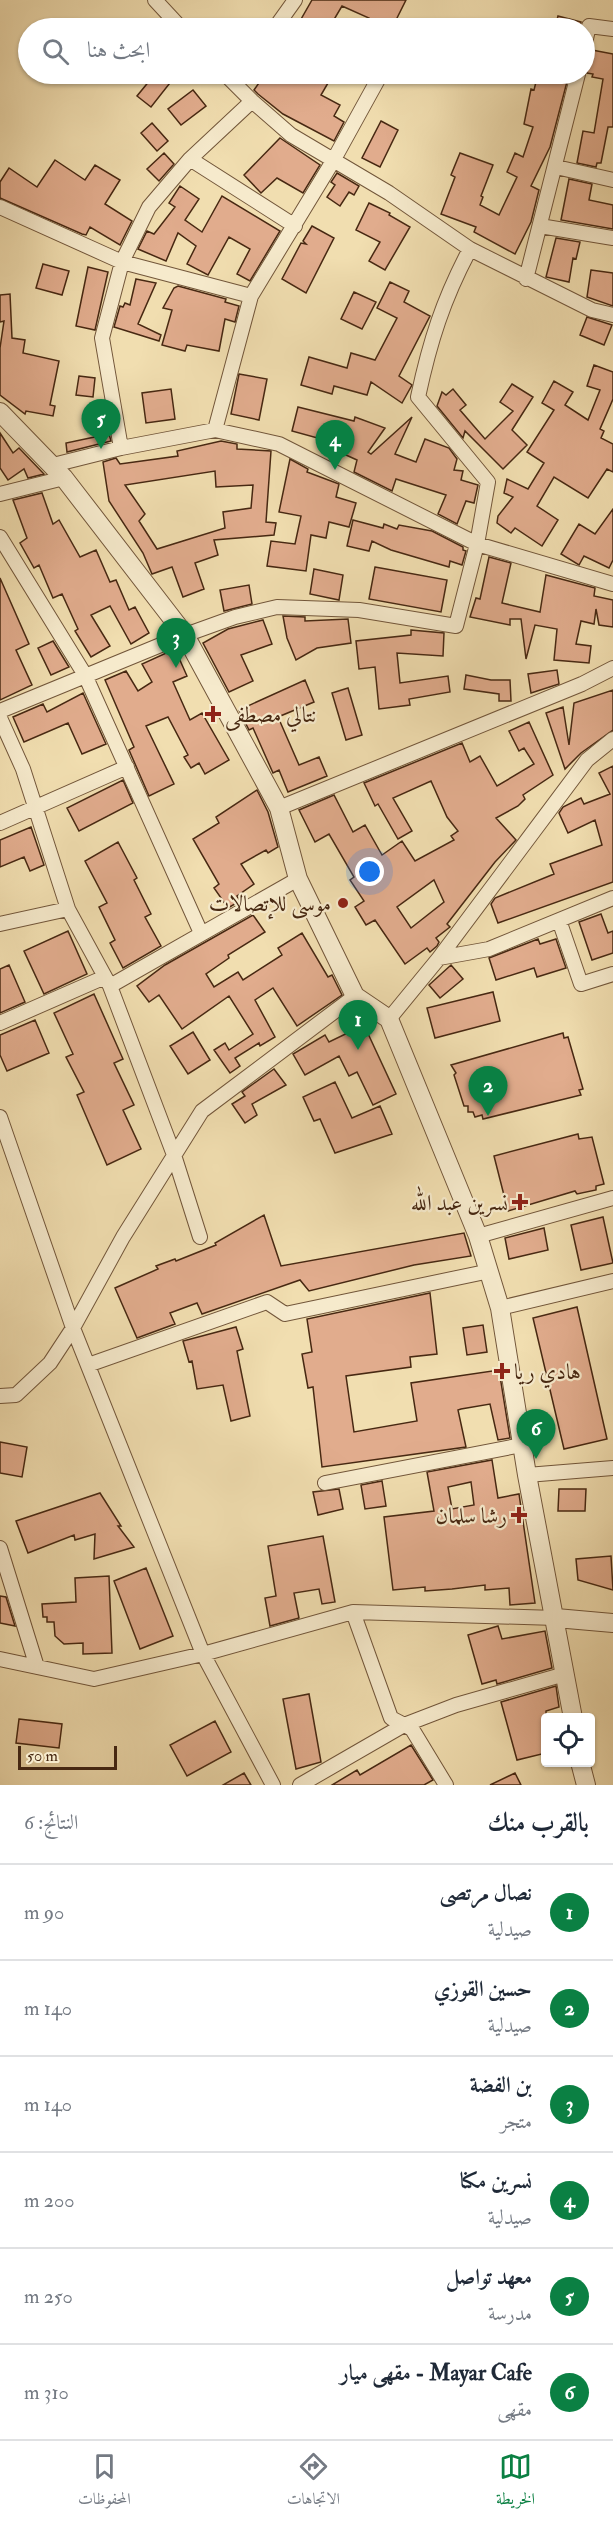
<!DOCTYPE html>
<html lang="ar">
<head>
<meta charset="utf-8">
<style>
  body { margin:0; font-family:"IM FELL Double Pica",Amiri,serif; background:#f6f6f7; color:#1f2937; direction:rtl }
  .controls { position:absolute; right:18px; bottom:18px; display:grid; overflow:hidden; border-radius:6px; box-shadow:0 2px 4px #0004 }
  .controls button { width:54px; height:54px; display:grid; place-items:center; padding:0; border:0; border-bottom:2px solid #e0e1e3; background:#fff; color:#1f2937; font:30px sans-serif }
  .scale { position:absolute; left:18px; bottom:15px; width:99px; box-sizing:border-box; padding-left:6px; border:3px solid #472812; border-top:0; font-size:16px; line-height:21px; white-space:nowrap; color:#472812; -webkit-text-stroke:4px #f6eacc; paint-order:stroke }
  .you { position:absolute; left:370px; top:872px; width:21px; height:21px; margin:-15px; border:4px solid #fff; border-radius:50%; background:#1a73e8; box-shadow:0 0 0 9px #1a73e833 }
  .badge { display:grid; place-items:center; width:39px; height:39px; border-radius:50%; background:#0b8043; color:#fff; font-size:20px; font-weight:700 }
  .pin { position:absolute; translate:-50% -50px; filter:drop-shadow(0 2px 3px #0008) }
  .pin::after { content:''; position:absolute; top:32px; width:21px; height:18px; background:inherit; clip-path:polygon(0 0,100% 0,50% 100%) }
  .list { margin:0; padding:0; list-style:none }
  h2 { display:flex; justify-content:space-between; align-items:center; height:78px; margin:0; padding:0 24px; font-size:26px }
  h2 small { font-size:20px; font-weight:400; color:#747a83 }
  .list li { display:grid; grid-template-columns:39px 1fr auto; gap:18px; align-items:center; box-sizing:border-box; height:96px; padding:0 24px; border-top:2px solid #e0e1e3 }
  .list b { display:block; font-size:22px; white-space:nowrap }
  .list p { margin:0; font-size:20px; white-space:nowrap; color:#747a83 }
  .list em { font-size:20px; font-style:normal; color:#747a83 }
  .icon { flex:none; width:33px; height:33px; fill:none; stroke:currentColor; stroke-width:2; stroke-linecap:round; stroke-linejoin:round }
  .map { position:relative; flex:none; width:613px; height:1785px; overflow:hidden; direction:ltr }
  .search { position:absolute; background:#fff; box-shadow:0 2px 4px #0004; left:18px; right:18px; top:18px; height:66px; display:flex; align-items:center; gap:15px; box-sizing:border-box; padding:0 21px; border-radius:33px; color:#747a83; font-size:22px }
  .sheet { height:654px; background:#fff }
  nav { display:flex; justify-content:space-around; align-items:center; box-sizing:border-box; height:84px; border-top:2px solid #e0e1e3; background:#fff; font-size:16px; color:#747a83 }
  nav a { display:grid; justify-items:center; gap:3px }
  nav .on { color:#0b8043 }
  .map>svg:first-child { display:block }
  .building { fill:#e1ac8d; stroke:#472812; stroke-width:1.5; fill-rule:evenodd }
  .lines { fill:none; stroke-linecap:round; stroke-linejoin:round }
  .minor-casing { stroke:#72563a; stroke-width:16 }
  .tertiary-casing { stroke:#72563a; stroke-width:20 }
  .minor { stroke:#f6eacc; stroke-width:14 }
  .tertiary { stroke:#f6eacc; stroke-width:18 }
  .poi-dot { fill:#8f2418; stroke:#f6eacc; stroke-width:2 }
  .labels { text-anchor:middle; stroke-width:4.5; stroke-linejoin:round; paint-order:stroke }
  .poi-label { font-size:22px; fill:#472812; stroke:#f6eacc; text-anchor:end }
</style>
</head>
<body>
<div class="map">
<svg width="613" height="1785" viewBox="0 0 613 1785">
  <rect width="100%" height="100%" fill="#f1deb0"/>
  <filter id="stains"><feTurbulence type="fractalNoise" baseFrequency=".00333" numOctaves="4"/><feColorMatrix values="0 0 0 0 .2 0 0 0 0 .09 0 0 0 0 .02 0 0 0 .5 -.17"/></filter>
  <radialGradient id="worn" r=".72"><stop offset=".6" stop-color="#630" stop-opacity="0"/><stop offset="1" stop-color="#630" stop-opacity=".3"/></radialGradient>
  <path class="building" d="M312,0H406L392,28H364L369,18L342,6L329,28H296Z
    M558,16L581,22L579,28H555Z
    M592,50L613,54V127H608L601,163H597L596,167L577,163L583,131L594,133L603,79L592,77L593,74L587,73L585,68V56Z
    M155,74H177L151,107L137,96Z
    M265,74H311L328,83L321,95L340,105L334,116L344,122L334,141L283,114L258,94L254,90Z
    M538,74H569L550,147L531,186L539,190L531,222L515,254L474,232L476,227L441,214L455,177L451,175L460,153L493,165L481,196L483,197L480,205L499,215L517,177L507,172L515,153L523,157L533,127L524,124L531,89L534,90Z
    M193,90L206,106L181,125L168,109Z
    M381,121L398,130L380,167L362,158Z
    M152,123L168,141L157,151L141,133Z
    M280,138L320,165L303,193L277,178L261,193L244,175Z
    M164,153L174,164L159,181L147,169Z
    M55,160L85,180L95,165L120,180L105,204L132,221L120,245L90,227L86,235L82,234L0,198V182L9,168L37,187Z
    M337,173L359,186L354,195L349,192L340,206L327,197L335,185L331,182Z
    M569,179L592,184L589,200L613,205V229L561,220Z
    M180,186L199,199L185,220L202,232L222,196L280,231L250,281L237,274L250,249L229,237L208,275L187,264L196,246L178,233L166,261L138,249L147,231L154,234L175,207L169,203Z
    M369,203L390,213L389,215L410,227L385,270L369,261L380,242L356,230Z
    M312,226L334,238L306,293L282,279L301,243L306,244L303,241Z
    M556,238L580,242L576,259L573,258L569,282L546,277Z
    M43,264L69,271L62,295L36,288Z
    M88,267L108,272L95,330L76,326Z
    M591,270L613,273V306L587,297Z
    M136,279L156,283L138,324L161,335L159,341L114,327L120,306L123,307L125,303L130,305Z
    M390,282L409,291L404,302L430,316L399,376L412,385L402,403L371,382L367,395L334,386L332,394L301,385L309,357L347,368L351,353L375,360L397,318L377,308Z
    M178,286L226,299L225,302L239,306L235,322L225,319L219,351L187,345L185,351L162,345L172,310L163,308L174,288Z
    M354,292L376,302L362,329L341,319Z
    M10,294L12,338L25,340L23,353L59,361L50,405L55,406L53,416L26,411L25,414L0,395V348L4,321L0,322V295Z
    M587,317L612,325L604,345L580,335Z
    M594,365L613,372V399L600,429L604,431L601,438L613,444V472L607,469L588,498L554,477L537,506L558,520L542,546L515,528L511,533L497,523L498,516L513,497L504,493L507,479L528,489L544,463L527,452L554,410L542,403L554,381L573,392L565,405L588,420L600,390L587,386Z
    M239,374L267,379L259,420L231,414Z
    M79,376L95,378L93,397L76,395Z
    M512,384L533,397L512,430L527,445L503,469L465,431L463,438L437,406L442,392L446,395L453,389L466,405L460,410L485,439L513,411L500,402Z
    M171,389L175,419L146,423L142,393Z
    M298,407L354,421L355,417L385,428L368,452L371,454L412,417L395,454L416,462L425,439L449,448L457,459L454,470L463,471L461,480L478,485L474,503L466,501L457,524L438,514L446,495L396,479L392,491L354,472L357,460L324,445L325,440L292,431Z
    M0,433L13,453L19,448L44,474L28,478L24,469L8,480L0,468Z
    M109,434L111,441L67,452L66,443Z
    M221,441L237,444V449L271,451L266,522L276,523L274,535L214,540L218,555L195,563L204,589L183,597L172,567L152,574L143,553L109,501L103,462L116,458L120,464L178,456L177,451ZM215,471L216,487L253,485L251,508L223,512L225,528L157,549L139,521L145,514L125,485Z
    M290,459L308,469L307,472L339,484L336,497L356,503L349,527L329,522L326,538L311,535L306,571L267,566L271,541L295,544L301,516L279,512Z
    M42,493L53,524L59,520L80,557L96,550L110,582L116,580L129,610L135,607L149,633L131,644L110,606L91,615L110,646L91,657L75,631L78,629L62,594L53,598L39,565L34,568L20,543L27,538L13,500Z
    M613,509V560L609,568L584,556L579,565L561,554L579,524L595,534Z
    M353,520L383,528L384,524L397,529L399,525L432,531L463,547V550L466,551L462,565L450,561L449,567L391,550L372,541L369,551L347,546Z
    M489,557L511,563L502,603L540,612L546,575L595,588L594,596L613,600V627L599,625L596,609L594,624L581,621L576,644L591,646L589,663L554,660L557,629L535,625L526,659L521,619H510V625L470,617L476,598L480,599Z
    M375,567L447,580L441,612L369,599Z
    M314,569L343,575L339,600L310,594Z
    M0,578L29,644L16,650L32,685L0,700Z
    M249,585L252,604L224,611L220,590Z
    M283,616L305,617V621L348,619L351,643L317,648L296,660L287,638Z
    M263,620L272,644L241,655L253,681L229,692L203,643L228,629Z
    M411,630L444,633L443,656L397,653L400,683L448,676L450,692L409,699L410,705L379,709L375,667L359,669L356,641L411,635Z
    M53,641L69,667L51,675L38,648Z
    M175,649L187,676L173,682L190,720L202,713L229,760L205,774L199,763L191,768L184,757L188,755L168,717L146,726L174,784L149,796L129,750L134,747L105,680L126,671L138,691L152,682L142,664Z
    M557,670L559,684L531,693L528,674Z
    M466,675L491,680H510L511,701H499V694L464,689Z
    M305,680L314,702L278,717L299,765L319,757L327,776L288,792L279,770L273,773L253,728L249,730L239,710Z
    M348,688L362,735L346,740L332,693Z
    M613,690V730L581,753L565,769L546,713L563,707L569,745L574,703Z
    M83,693L106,744L82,754L68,723L24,742L13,717L43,704L47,712Z
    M529,722L553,775L523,795L525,799L518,806L496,818L516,840L495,862L447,924L450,927L436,938L439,942L437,946L430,952L427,948L405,964L375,920L366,925L355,907L364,901L350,880L354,877L329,834L315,842L299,810L334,795L353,832L365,825L382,855L402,841L415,861L454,840L451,836L458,831L447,817L431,781L393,798L412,831L398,839L378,804L375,806L364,783L462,743L470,762L480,756L497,786L534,764L524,748L519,751L509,731ZM434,880L444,902L411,928L397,907Z
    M613,766V882L498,923L491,904L495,898L554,874L550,864L602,845L595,820L568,833L559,813L563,807L581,798L584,804L610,794L599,773Z
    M123,780L133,803L79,831L67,808Z
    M257,790L268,812L278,847L268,853L266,850L241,864L254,884L237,896L240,901L228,908L214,888L219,884L193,839L219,823L216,817Z
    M31,827L44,865L30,871L24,857L0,867V840Z
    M118,842L137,878L134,880L151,914L145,917L161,946L123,968L110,943L115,940L99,907L107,903L85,861Z
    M601,914L608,933L613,931V953L592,960L579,922Z
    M253,915L265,932L228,955L229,958L206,974L214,987L238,972L243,980L282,955L278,948L302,933L328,977L332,975L342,995L297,1026L273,988L255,1000L275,1037L260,1046L259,1043L235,1058L240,1066L230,1073L214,1050L225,1043L229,1050L253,1034L229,996L182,1029L159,995L149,1002L137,986L165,965Z
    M68,931L87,974L44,994L24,951Z
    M538,939L540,944L556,939L566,968L537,977L534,968L496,980L489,958Z
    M9,965L25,1002L0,1013V969Z
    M451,965L463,979L440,998L429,985Z
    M493,992L500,1021L435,1038L427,1008Z
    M94,994L123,1059L114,1063L134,1105L123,1110L141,1149L107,1165L77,1095L84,1092L66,1057L73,1054L54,1013Z
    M35,1020L49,1053L7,1071L0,1055V1035Z
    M364,1025L396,1094L373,1105L357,1072L349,1076L339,1056L305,1075L293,1054L325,1035L329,1042Z
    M193,1032L210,1060L188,1074L170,1046Z
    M563,1033L564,1038L568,1037L583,1089L579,1090L581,1095L483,1119L482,1115L475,1117L473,1112H468V1106H464L454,1075L456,1073L451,1065Z
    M274,1069L286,1085L252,1104L257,1115L245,1123L232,1104L245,1096L242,1092Z
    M335,1082L352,1118L380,1106L392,1134L335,1153L320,1119L314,1121L303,1097Z
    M578,1134L579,1139L592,1137L604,1184L596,1186V1190L577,1194L575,1191L508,1211L494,1156Z
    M264,1215L281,1266L464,1233L471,1256L414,1265L309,1291L300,1280L202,1314L197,1303L170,1313L175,1324L137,1338L115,1288L158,1269L156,1266L175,1259L176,1261L216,1245L215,1243Z
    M603,1217L613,1263L581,1270L571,1225Z
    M544,1228L548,1250L509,1259L505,1238Z
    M430,1293L437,1354L410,1357L411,1367L346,1376L354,1432L417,1421L411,1383L499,1370L510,1438L498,1440L490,1404L461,1409L458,1410L466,1447L322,1467L313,1387L308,1388L302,1354L312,1352L307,1319Z
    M577,1307L607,1439L564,1449L533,1318Z
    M483,1325L487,1352L467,1355L463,1328Z
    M236,1327L243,1349L237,1351L250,1416L231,1421L223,1385L197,1389L192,1361L189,1362L183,1341Z
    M0,1442L27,1447L22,1477L0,1473Z
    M492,1460L498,1498L519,1494L535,1603L510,1605L509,1588L485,1590V1585L452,1589L425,1591V1587L393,1590L384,1517L434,1511L427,1472ZM471,1482L474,1505L452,1509L448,1487Z
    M382,1481L386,1506L365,1509L361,1485Z
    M339,1489L343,1509L318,1515L313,1492Z
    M559,1489H586L585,1511H558Z
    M100,1493L121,1526H118L134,1547L94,1559L95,1534L75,1540L74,1535L28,1553L16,1521Z
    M323,1536L335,1602L322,1604L319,1589L294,1593L299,1618L270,1626L265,1598L276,1596L268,1546Z
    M611,1556L613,1590L578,1580L576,1559Z
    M146,1568L173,1636L140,1649L114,1581Z
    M109,1576L112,1653L83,1654V1643L64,1644L55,1636L54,1622H47V1617H43L42,1604L76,1602L75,1578Z
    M0,1596L6,1597L15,1626L0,1623Z
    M498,1626L502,1639L545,1631L552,1668L497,1684L496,1680L482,1684L468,1635Z
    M556,1686L559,1707L546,1711V1753L517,1760L501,1702Z
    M309,1694L321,1762L296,1769L283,1699Z
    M19,1719L62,1724L59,1748L16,1743Z
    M215,1721L231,1752L187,1776L170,1745Z
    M411,1745L433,1780L424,1785H332L357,1770L360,1775Z
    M244,1773L251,1785H223Z
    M515,1773L521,1785H490Z"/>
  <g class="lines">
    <defs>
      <path id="minor" d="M155,0L181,28
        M275,28L295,0
        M584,47L589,26L613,29
        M225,74L252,101L291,135L389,193L470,249L592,310L613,315
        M190,159L295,226
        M556,167L613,180
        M0,207L122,262L251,296
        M540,226L613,238
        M526,279L578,74
        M215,430L251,296L333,161L381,74
        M121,448L102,338L122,262L149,207L190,159L252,101
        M53,465L121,448L215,430L279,444L477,544L613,584
        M0,494L64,478
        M0,537L85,675L201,933
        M0,711L185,635L235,617L277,607L359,610L456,626L477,544L488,482L418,397C430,341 443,300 470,249
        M0,718L23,769L68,909L110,986L174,1155L200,1237
        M279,808L582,684L613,668
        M0,823L127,767
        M559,920L581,984L613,974
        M0,924L68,909
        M439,958L587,760L613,739
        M110,986L298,879
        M389,1019L439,958L489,949L613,898
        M0,1023L105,977
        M0,1117L73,1328L203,1654L273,1785
        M478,1236L613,1198
        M500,1308L613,1281
        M88,1365L267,1302L285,1314L490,1271
        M0,1396L16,1395L50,1363L73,1328L123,1237L202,1111L355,996
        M527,1475L613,1468
        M325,1483L522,1445
        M0,1548L37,1667
        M353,1612L391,1718L412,1729L446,1785
        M0,1659L94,1679L203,1654L353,1612L556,1618
        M300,1785L404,1725L456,1705L565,1674"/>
      <path id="tertiary" d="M0,412L64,478L185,635L279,808L298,879L355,996L389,1019L478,1236L500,1308L527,1475L573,1718
        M556,1618L613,1623
        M580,1762L586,1785"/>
    </defs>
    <use href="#minor" class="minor-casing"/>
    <use href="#tertiary" class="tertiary-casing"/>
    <use href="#minor" class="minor"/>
    <use href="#tertiary" class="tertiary"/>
  </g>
  <g class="poi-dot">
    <path d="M210 705h6v6h6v6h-6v6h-6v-6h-6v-6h6z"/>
    <circle cx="343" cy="903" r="6"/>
    <path d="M517 1193h6v6h6v6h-6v6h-6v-6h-6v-6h6z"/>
    <path d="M499 1362h6v6h6v6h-6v6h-6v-6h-6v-6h6z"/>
    <path d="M516 1506h6v6h6v6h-6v6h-6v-6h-6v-6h6z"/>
  </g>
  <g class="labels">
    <g class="poi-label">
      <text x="225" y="722" text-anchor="start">نتالي مصطفى</text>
      <text x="331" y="911">موسى للإتصالات</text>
      <text x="508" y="1210">نسرين عبد الله</text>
      <text x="514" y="1379" text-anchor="start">هادي ريا</text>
      <text x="507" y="1523">رشا سلمان</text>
    </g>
  </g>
  <rect width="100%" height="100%" filter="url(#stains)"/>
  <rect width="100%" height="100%" fill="url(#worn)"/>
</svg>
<div class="controls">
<button><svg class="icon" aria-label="locate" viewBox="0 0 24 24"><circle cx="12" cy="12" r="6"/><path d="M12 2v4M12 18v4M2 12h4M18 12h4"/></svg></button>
</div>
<div class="scale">50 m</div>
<div class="you"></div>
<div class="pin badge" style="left:358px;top:1050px">1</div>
<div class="pin badge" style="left:488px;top:1116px">2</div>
<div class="pin badge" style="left:176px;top:668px">3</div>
<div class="pin badge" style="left:335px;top:470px">4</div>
<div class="pin badge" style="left:101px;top:449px">5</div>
<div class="pin badge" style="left:536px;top:1459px">6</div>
<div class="search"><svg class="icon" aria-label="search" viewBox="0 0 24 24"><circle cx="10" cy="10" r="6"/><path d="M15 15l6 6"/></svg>ابحث هنا</div>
</div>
<section class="sheet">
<h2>بالقرب منك<small>النتائج: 6</small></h2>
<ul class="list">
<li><span class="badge">1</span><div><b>نصال مرتصى</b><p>صيدلية</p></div><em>90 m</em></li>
<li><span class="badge">2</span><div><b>حسين القوزي</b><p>صيدلية</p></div><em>140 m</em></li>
<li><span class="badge">3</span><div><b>بن الفضة</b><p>متجر</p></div><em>140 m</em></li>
<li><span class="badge">4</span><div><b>نسرين مكنا</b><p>صيدلية</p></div><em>200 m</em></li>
<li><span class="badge">5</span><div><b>معهد تواصل</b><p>مدرسة</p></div><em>250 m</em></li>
<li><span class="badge">6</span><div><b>Mayar Cafe - مقهى ميار</b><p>مقهى</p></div><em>310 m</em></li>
</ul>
</section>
<nav>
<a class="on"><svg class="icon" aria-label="map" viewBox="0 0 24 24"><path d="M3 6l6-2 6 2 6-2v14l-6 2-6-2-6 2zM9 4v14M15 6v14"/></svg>الخريطة</a>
<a><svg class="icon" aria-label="directions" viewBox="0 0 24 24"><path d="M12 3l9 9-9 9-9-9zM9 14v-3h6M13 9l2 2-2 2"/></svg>الاتجاهات</a>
<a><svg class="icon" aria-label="saved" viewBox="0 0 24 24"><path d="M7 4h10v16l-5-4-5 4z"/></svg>المحفوظات</a>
</nav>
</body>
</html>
